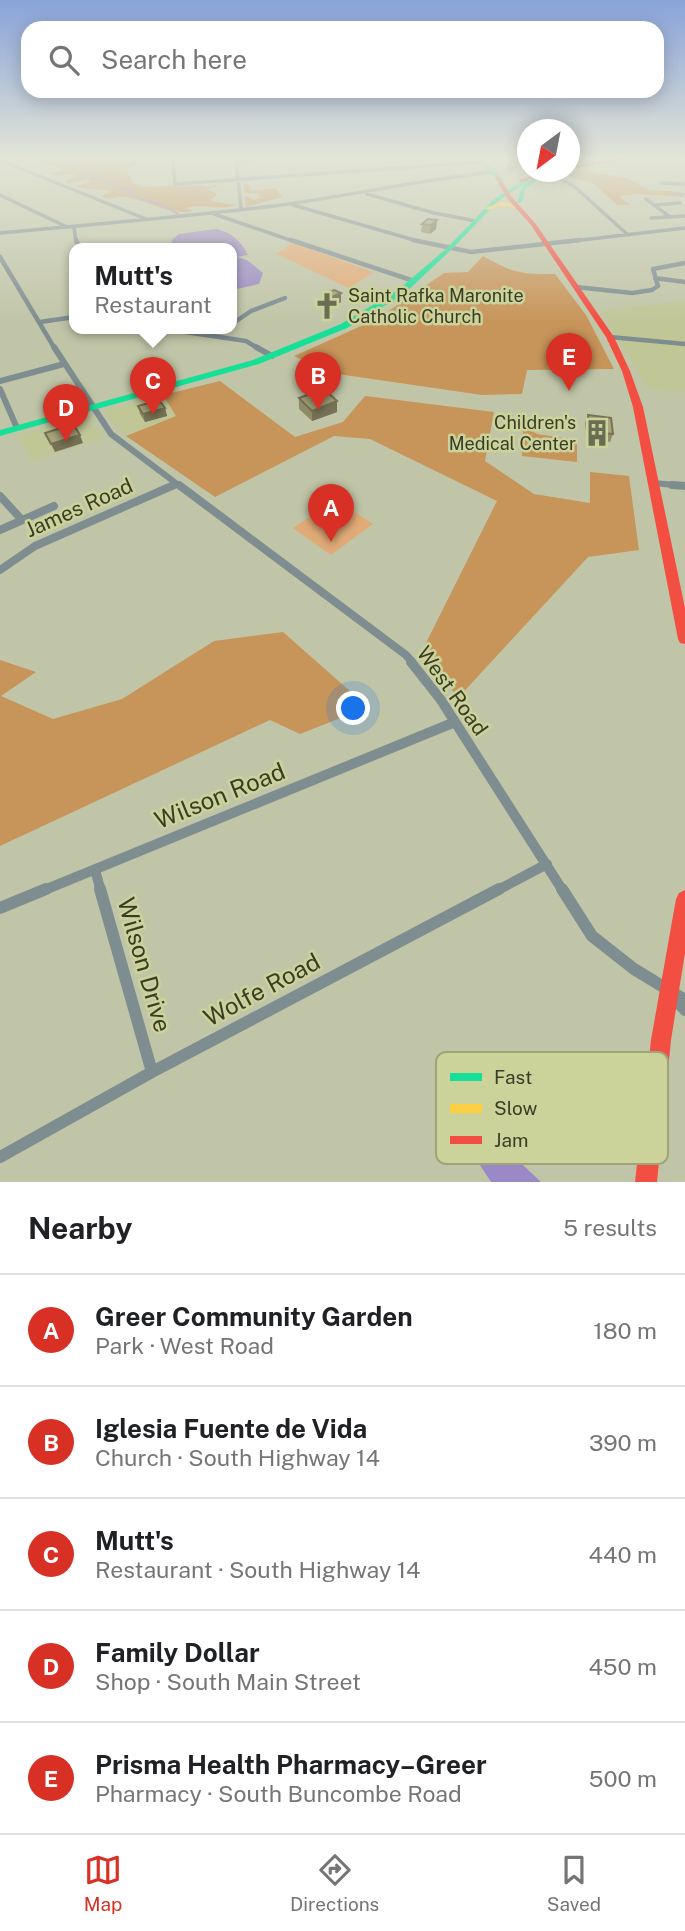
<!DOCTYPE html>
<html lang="en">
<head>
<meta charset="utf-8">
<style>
  body { margin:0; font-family:"Public Sans",sans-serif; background:#f6f6f6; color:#202124 }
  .compass { position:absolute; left:517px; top:119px; width:63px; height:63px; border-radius:50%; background:#fff; box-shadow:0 4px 18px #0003; rotate:212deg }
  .you { position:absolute; left:354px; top:709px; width:24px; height:24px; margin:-18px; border:5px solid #fff; border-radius:50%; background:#1a73e8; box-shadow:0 0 0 10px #1a73e833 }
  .badge { display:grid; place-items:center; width:46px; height:46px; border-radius:50%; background:#d93025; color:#fff; font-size:23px; font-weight:700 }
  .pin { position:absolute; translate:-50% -58px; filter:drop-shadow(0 2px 4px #0008) }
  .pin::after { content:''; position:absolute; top:37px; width:24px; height:21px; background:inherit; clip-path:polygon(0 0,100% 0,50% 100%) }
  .popup { position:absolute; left:69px; top:243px; width:168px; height:91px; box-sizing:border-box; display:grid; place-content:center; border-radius:14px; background:#fff; filter:drop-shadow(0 2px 5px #0005); font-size:23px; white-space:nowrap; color:#757577 }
  .popup b { font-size:26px; color:#202124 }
  .popup::after { content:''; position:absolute; left:50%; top:100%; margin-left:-14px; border:14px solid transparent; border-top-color:#fff }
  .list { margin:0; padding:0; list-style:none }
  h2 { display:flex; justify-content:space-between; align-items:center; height:91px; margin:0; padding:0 28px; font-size:30px }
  h2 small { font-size:23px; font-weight:400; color:#757577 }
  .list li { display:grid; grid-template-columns:46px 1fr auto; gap:21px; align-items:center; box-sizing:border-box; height:112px; padding:0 28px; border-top:2px solid #e0e0e0 }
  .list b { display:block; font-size:26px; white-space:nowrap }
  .list p { margin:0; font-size:23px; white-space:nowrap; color:#757577 }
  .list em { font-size:23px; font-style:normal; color:#757577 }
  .icon { flex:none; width:38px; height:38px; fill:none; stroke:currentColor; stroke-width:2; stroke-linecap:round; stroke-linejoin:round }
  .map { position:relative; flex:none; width:685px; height:1182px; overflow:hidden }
  .search { position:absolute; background:#fff; box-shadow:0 4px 18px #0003; left:21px; right:21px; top:21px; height:77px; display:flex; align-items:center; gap:18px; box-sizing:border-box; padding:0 24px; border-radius:21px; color:#757577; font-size:26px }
  .sheet { height:651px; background:#fff }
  nav { display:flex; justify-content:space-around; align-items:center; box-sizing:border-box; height:98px; border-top:2px solid #e0e0e0; background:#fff; font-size:19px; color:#757577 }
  nav a { display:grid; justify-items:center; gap:4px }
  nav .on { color:#d93025 }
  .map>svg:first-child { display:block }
  .built { fill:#c0c696 }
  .green { fill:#e1ab77 }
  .forest { fill:#c79459 }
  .water { fill:#9a89c6 }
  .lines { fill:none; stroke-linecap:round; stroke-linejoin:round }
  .stream { stroke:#9a89c6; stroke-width:2 }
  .street-far5 { stroke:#7e8d90; stroke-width:3.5 }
  .street-far4 { stroke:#7e8d90; stroke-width:4.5 }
  .street-far3 { stroke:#7e8d90; stroke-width:6 }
  .street-far2 { stroke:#7e8d90; stroke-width:8 }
  .street-far1 { stroke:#7e8d90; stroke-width:10 }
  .street { stroke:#7e8d90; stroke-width:12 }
  .fast { fill:#16e098; fill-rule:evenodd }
  .slow { fill:#ffcf43; fill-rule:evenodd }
  .jam { fill:#f24e42; fill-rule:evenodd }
  .wall { fill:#908c68 }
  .shaded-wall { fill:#767255 }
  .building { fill:#a8a379; stroke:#767255; stroke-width:2 }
  .labels { text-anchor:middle; stroke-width:5; stroke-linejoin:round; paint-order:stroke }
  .far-poi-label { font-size:18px; fill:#3a3d26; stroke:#cbd29a; text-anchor:start }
  .street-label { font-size:21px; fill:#3a3d26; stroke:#cbd29a }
  .near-street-label { font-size:24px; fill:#3a3d26; stroke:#cbd29a }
  .key { fill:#cbd29a; stroke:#a0a577; stroke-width:2 }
  .key-label { font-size:19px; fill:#3a3d26 }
</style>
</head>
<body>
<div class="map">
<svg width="685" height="1182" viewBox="0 0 685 1182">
  <rect width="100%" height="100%" fill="#c1c5a7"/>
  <path class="built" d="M679,301L685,302V393L647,388L602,311Z
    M163,395L176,416L126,436L105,413L108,409Z
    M77,418L88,420L104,437L32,461L18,436H15Z"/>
  <path class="green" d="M291,244H296L374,272L349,288L276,254Z
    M343,505L373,524L331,555L293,528L323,508Z"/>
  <path class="forest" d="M25,157H111L122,163L144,157L136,161L141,163L126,170L133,183L142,187L200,185L212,187L214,184L218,186L207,189L217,194L210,201L236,205C219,212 203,202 186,208L192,211C168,216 149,200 126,197C115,196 113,201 100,196L112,192C99,187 88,191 75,186L91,182L87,179L68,184L65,181L77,176C68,172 59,178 50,173L65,171L36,159L20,163L12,160Z
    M579,170L627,178L649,190L681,192L685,197L638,194L619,196L630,205H617L593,183L560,174Z
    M244,184L249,185L252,191L275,188L282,197L246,207L245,195L254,200L261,198L258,193H244Z
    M483,256C514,273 519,274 555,274L586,315L614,369L527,370L522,394L482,395L331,373L294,356L377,319L444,273L468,272Z
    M220,381L295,437L343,422L365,396L494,412L485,461L534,494L590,503V472L629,476L639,550L588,557L458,698L423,649L497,501L370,439L334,436L215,497L126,436L176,416L163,395Z
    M523,426L537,434L577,440V462L522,456Z
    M283,632L368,707L300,734L270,720L0,846V660L36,672L1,696L53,719L122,699L214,641Z"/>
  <path class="water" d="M216,229C231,232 241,241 248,255L236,257L247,260L263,273L259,284L232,290V249H172V240L179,234Z
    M481,1140L508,1151L541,1182H491L476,1159L477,1142Z"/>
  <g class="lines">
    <path class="stream" d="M57,157L73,169L126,189L142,200L160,204L178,214
      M671,195L685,194"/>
    <path class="street-far5" d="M172,157L175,184L481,162
      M236,157L241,209
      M0,160L146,219
      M237,161L290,157
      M559,178L575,187L628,235
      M662,183L685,184
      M367,194L434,213L476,221
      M0,195L67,227
      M646,199L670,217
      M293,205L421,242
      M655,205L680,203
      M214,214L296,242
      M651,218L685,216
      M74,227L76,242
      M0,233C94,224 188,217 281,205C352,195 421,180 492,172
      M564,242L685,228"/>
    <path class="street-far4" d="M76,240L81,249
      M291,240L414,281
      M413,240L471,252L580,240
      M0,257L55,349
      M655,278L685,282
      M576,287L632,293L652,290L658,286L653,269L685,263
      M40,322L74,317
      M232,324L251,311L285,298
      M165,329L246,341L259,349
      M610,337L685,344"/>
    <path class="street-far3" d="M54,347L111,434L181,487
      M256,347L272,356
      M0,381L64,364
      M0,389L17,428
      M654,483L685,486
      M170,487L176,484"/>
    <path class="street-far2" d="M179,485L406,655L413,663
      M672,485L685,486
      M0,496L22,520
      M0,530L54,506
      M0,570L35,546L174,485"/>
    <path class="street-far1" d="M411,662L441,700L563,891
      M95,870L101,891
      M42,891L455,722
      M496,891L547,864"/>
    <path class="street" d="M100,889L152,1072
      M562,889L592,936L634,969L685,1000
      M0,908L46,889
      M672,996L685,1010
      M0,1157L152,1072L499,889"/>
    <path class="fast" d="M475,157H480L504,180V182H500Z
      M542,173L547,174L526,188L522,202L517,203L522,186Z
      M525,179L530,180L497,202L452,249L404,294L347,328L259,364L0,436V430L253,360L341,324L398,290L448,247L493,200Z"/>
    <path class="slow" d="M502,202L518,206L515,208L502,206L488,210L485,208Z"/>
    <path class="jam" d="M628,157H640L570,169V166Z
      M549,172H556L521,182L518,180Z
      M495,177H499L511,196L535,223L614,337L630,371L643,407L685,608V644L680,643L678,639L633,407L622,371L606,337L531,225L507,198Z
      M685,890V953L671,1040L657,1182H635L651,1040L676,899L679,893Z"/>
  </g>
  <path class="wall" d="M519,159L515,171H507L508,167Z
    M437,220L436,229L430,234L421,232L422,224Z
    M341,293V302L333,307L325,304V294Z
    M299,398L337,401V412L312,421L299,409Z
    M138,406L165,408L167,416L145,422L140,414Z
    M588,415L613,434L610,442L587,439L585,423Z"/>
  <path class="shaded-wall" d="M437,220L436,229L430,234L431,225Z
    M341,293V302L333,307L332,297Z
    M337,401V412L312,421V411Z
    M165,408L167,416L145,422L143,414Z
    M80,435L83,443L55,452L51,444Z"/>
  <path class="building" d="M511,158L519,159L516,167H508Z
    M428,219L437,220L431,225L422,224Z
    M334,290L341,293L332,297L325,294Z
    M324,389L337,401L312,411L299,398Z
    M159,400L165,408L143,414L138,406Z
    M588,415L611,418L613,434L590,432Z
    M73,424L80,435L51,444L45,433Z"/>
  <linearGradient id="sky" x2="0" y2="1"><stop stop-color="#89a3da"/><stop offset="0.49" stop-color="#e3e5d7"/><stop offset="1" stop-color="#e3e5d7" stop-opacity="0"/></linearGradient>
  <rect width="685" height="323" fill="url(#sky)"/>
  <defs>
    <symbol id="church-bare" viewBox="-9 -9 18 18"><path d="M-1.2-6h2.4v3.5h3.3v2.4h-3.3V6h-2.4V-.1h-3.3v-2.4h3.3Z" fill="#696d53" stroke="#cbd29a" stroke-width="2.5" paint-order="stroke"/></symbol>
    <symbol id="building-bare" viewBox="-9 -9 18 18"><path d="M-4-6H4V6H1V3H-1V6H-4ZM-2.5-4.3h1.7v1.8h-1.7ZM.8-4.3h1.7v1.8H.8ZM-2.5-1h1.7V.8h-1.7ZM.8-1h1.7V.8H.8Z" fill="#696d53" stroke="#cbd29a" stroke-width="2.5" paint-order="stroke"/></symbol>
  </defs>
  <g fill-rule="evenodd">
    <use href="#church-bare" x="308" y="287" width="38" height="38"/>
    <use href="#building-bare" x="578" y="414" width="38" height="38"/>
  </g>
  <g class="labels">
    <g class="far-poi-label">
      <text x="348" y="302">Saint Rafka Maronite<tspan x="348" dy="21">Catholic Church</tspan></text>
      <text x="576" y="429" text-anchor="end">Children's<tspan x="576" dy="21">Medical Center</tspan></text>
    </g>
    <g class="street-label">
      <text transform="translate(79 508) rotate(-24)" y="7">James Road</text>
      <text transform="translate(452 691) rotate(54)" y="7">West Road</text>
    </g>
    <g class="near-street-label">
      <text transform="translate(220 796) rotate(-22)" y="8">Wilson Road</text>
      <text transform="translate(144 965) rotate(74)" y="8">Wilson Drive</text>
      <text transform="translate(262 990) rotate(-28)" y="8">Wolfe Road</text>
    </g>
  </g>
  <rect x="436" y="1052" width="232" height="112" rx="10" class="key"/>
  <rect x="450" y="1073" width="32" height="8" fill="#16e098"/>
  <rect x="450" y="1104" width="32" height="9" fill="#ffcf43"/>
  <rect x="450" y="1136" width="32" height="8" fill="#f24e42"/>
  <g class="key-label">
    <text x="494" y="1084">Fast</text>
    <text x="494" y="1115">Slow</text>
    <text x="494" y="1147">Jam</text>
  </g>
</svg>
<svg class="compass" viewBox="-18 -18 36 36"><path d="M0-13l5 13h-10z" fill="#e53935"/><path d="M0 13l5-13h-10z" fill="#757577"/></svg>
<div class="you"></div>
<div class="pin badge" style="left:331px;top:542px">A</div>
<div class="pin badge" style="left:318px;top:410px">B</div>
<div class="pin badge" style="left:153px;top:415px">C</div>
<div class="popup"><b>Mutt's</b>Restaurant</div>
<div class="pin badge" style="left:66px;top:442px">D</div>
<div class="pin badge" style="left:569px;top:391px">E</div>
<div class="search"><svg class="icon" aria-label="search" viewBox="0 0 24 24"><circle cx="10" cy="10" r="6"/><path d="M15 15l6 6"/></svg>Search here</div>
</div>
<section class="sheet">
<h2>Nearby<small>5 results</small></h2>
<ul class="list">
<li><span class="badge">A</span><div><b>Greer Community Garden</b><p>Park · West Road</p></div><em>180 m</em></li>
<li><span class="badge">B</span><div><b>Iglesia Fuente de Vida</b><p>Church · South Highway 14</p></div><em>390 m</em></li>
<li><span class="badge">C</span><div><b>Mutt's</b><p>Restaurant · South Highway 14</p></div><em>440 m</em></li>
<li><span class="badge">D</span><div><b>Family Dollar</b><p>Shop · South Main Street</p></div><em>450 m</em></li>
<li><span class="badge">E</span><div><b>Prisma Health Pharmacy–Greer</b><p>Pharmacy · South Buncombe Road</p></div><em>500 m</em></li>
</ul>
</section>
<nav>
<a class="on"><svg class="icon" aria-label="map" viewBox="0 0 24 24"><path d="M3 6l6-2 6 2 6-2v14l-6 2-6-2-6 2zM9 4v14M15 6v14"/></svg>Map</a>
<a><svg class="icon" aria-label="directions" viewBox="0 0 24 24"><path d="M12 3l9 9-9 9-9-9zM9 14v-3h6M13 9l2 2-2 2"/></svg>Directions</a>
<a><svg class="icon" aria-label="saved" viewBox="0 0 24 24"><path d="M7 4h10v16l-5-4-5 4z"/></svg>Saved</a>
</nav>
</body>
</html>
